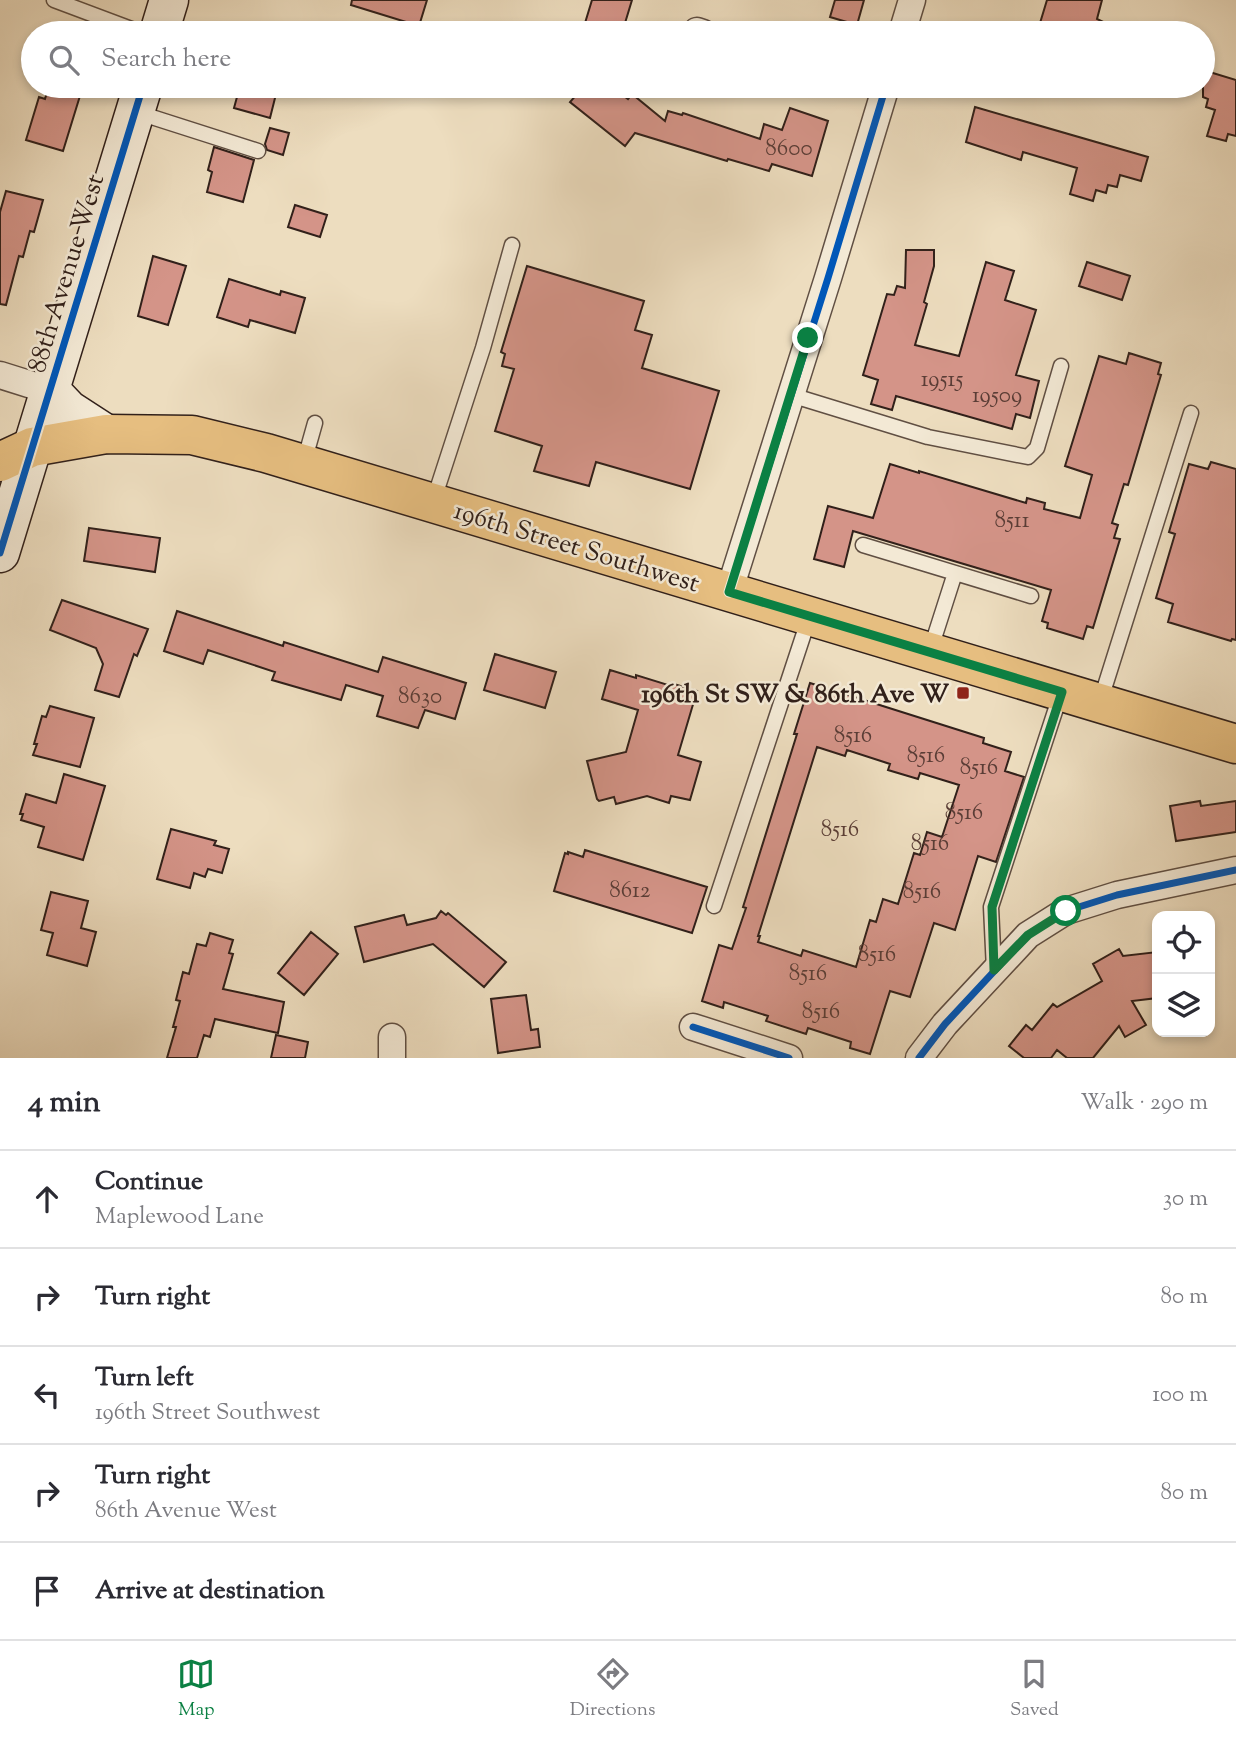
<!DOCTYPE html>
<html lang="en">
<head>
<meta charset="utf-8">
<style>
  body { margin:0; font-family:"Sorts Mill Goudy",serif; background:#f2f2f3; color:#2b2b33 }
  .controls { position:absolute; right:21px; bottom:21px; display:grid; overflow:hidden; border-radius:14px; box-shadow:0 4px 10px #0003 }
  .controls button { width:63px; height:63px; display:grid; place-items:center; padding:0; border:0; border-bottom:2px solid #e1e1e2; background:#fff; color:#2b2b33; font:35px sans-serif }
  .stop { position:absolute; width:21px; height:21px; margin:-16px; border:5px solid #0b8043; border-radius:50%; background:#fff }
  .stop.end { background:#0b8043; border-color:#fff; box-shadow:0 2px 7px #0008 }
  .list { margin:0; padding:0; list-style:none }
  h2 { display:flex; justify-content:space-between; align-items:center; height:91px; margin:0; padding:0 28px; font-size:30px }
  h2 small { font-size:23px; font-weight:400; color:#7c7c81 }
  .list li { display:grid; grid-template-columns:46px 1fr auto; gap:21px; align-items:center; box-sizing:border-box; height:98px; padding:0 28px; border-top:2px solid #e1e1e2 }
  .list b { display:block; font-size:26px; white-space:nowrap }
  .list p { margin:0; font-size:23px; white-space:nowrap; color:#7c7c81 }
  .list em { font-size:23px; font-style:normal; color:#7c7c81 }
  .icon { flex:none; width:38px; height:38px; fill:none; stroke:currentColor; stroke-width:2; stroke-linecap:round; stroke-linejoin:round }
  .map { position:relative; flex:none; width:1236px; height:1058px; overflow:hidden }
  .search { position:absolute; background:#fff; box-shadow:0 4px 10px #0003; left:21px; right:21px; top:21px; height:77px; display:flex; align-items:center; gap:18px; box-sizing:border-box; padding:0 24px; border-radius:38px; color:#7c7c81; font-size:26px }
  .sheet { height:581px; background:#fff }
  nav { display:flex; justify-content:space-around; align-items:center; box-sizing:border-box; height:98px; border-top:2px solid #e1e1e2; background:#fff; font-size:19px; color:#7c7c81 }
  nav a { display:grid; justify-items:center; gap:4px }
  nav .on { color:#0b8043 }
  .map>svg:first-child { display:block }
  .building { fill:#d49488; stroke:#31201a; stroke-width:2; fill-rule:evenodd }
  .lines { fill:none; stroke-linecap:round; stroke-linejoin:round }
  .lane-casing { stroke:#604f43; stroke-width:17 }
  .street-casing { stroke:#604f43; stroke-width:29 }
  .secondary-casing { stroke:#31201a; stroke-width:41 }
  .primary-casing { stroke:#31201a; stroke-width:41 }
  .lane { stroke:#f3e9d5; stroke-width:14 }
  .street { stroke:#f3e9d5; stroke-width:26 }
  .secondary { stroke:#f3e9d5; stroke-width:38 }
  .primary { stroke:#e6be80; stroke-width:38 }
  .cycleway-casing { stroke:#f3e9d5; stroke-width:11 }
  .cycleway { stroke:#0057b8; stroke-width:7 }
  .route { stroke:#0b8043; stroke-width:9 }
  .poi-dot { fill:#8f2418; stroke:#f3e9d5; stroke-width:2.5 }
  .labels { text-anchor:middle; stroke-width:5; stroke-linejoin:round; paint-order:stroke }
  .number-label { font-size:23px; fill:#5a3d36 }
  .street-label { font-size:26px; fill:#31201a; stroke:#f3e9d5 }
  .poi-label { font-size:26px; font-weight:bold; fill:#31201a; stroke:#f3e9d5; text-anchor:end }
</style>
</head>
<body>
<div class="map">
<svg width="1236" height="1058" viewBox="0 0 1236 1058">
  <rect width="100%" height="100%" fill="#edddbf"/>
  <filter id="stains"><feTurbulence type="fractalNoise" baseFrequency=".00286" numOctaves="4"/><feColorMatrix values="0 0 0 0 .2 0 0 0 0 .09 0 0 0 0 .02 0 0 0 .5 -.17"/></filter>
  <radialGradient id="worn" r=".72"><stop offset=".6" stop-color="#630" stop-opacity="0"/><stop offset="1" stop-color="#630" stop-opacity=".3"/></radialGradient>
  <path class="building" d="M352,0H427L419,26L351,5Z
    M592,0H632L622,33H582Z
    M835,0H864L857,25L830,17Z
    M1047,0H1102L1097,19L1126,33H1037Z
    M1203,70L1236,80V136L1228,134L1226,141L1207,136L1215,110L1206,107L1208,99L1203,97Z
    M49,86H83L63,151L26,140L39,97L45,99Z
    M240,86H278L270,118L234,108Z
    M584,86H611L628,99L632,94L665,121L668,111L682,115L683,113L760,139L764,124L782,130L790,108L828,121L812,176L772,164L769,171L728,159L727,161L635,133L625,146L570,102Z
    M975,107L1148,157L1141,181L1120,175L1117,187L1108,185L1106,193L1096,190L1093,201L1070,194L1077,168L1023,152L1021,160L966,142Z
    M270,128L289,133L283,155L267,150L265,144Z
    M214,147L254,160L243,202L207,192L212,172L208,170Z
    M6,191L43,200L34,232L30,231L23,257L19,256L6,305L0,304V212Z
    M295,205L327,215L320,237L288,227Z
    M906,250H934V266L924,302L927,304L915,345L959,356L986,262L1014,271L1005,300L1036,310L1016,375L1039,381L1030,418L1016,414L1012,429L896,396L892,410L871,404L878,380L863,375L887,294L894,295L897,286L905,288Z
    M153,256L186,266L168,325L138,316Z
    M1087,262L1130,276L1122,300L1079,286Z
    M527,266L644,301L635,330L652,335L642,368L719,391L690,489L596,462L589,486L534,471L542,446L495,431L514,369L502,366L505,354L501,352Z
    M229,279L280,295L281,291L305,298L295,333L250,320L248,327L217,317Z
    M1129,353L1161,363L1158,374L1161,375L1128,485L1124,484L1112,523L1118,525L1114,538L1120,539L1093,628L1087,626L1083,639L1047,628L1048,623L1042,621L1051,590L853,531L844,567L814,559L828,506L873,518L890,464L919,473V471L1026,503L1027,498L1045,503L1044,509L1080,518L1092,475L1065,466L1099,356L1126,364Z
    M1211,462L1236,469V640L1232,639L1231,641L1168,622L1173,604L1156,598L1175,534L1169,532L1189,464L1208,469Z
    M89,528L160,538L155,572L84,561Z
    M62,600L148,629L137,656L134,654L119,697L95,690L103,664L96,648L50,630Z
    M177,611L283,646L284,642L378,672L383,657L466,683L455,719L425,710L418,728L377,716L383,696L346,685L341,700L272,680L275,672L208,650L203,664L164,651Z
    M495,654L556,672L545,708L484,690Z
    M610,670L636,678V675L671,686V683L697,691L678,755L701,762L690,800L671,796L669,803L647,796L616,804L614,797L599,801L597,799L587,761L626,752L638,710L602,699Z
    M810,683L984,738L983,743L1011,752L1005,771L1024,777L996,862L978,856L955,930L934,923L910,997L890,991L870,1054L850,1048L851,1042L808,1028L806,1034L766,1021L768,1016L724,1002L723,1008L702,1001L719,945L732,949L746,908L743,907L797,734H794ZM817,747L845,756L847,750L890,764L888,770L918,779L920,773L959,785L942,837L927,832L920,855L914,853L898,904L883,899L876,922L870,920L856,967L803,950L801,956L758,942L760,936H758Z
    M50,706L94,718L80,767L33,755L37,744H34L42,716L46,717Z
    M64,774L105,786L83,860L38,847L44,827L21,820L23,814H20L26,794L56,803Z
    M1200,801L1201,806L1236,801V832L1176,841L1170,806Z
    M171,829L216,841L214,845L229,849L222,873L208,869L205,877L194,873L190,888L157,879Z
    M585,850L707,887L692,933L554,891L565,853L568,854V852L583,857Z
    M51,892L88,901L81,928L96,932L87,966L47,955L53,933L41,930Z
    M441,911L446,915L448,913L506,962L484,987L433,944L364,962L355,927L404,915L407,925L436,918Z
    M311,932L338,954L304,995L278,973Z
    M210,933L233,940L229,953L233,954L223,989L284,1002L278,1033L215,1019L210,1037L204,1035L197,1058H167L176,1027H173L180,1001L176,1000L183,972L189,974L197,944L206,946Z
    M1119,949L1123,956L1157,952V998L1132,1001L1146,1025L1125,1037L1119,1026L1093,1058H1067L1057,1050L1051,1058H1024L1009,1046L1026,1025L1032,1030L1053,1004L1057,1007L1102,981L1093,964Z
    M526,995L531,1030L538,1029L540,1047L498,1053L491,999Z
    M276,1035L308,1042L305,1058H271Z"/>
  <g class="lines">
    <defs>
      <path id="lane" d="M54,0L142,33
        M136,112L258,151
        M791,395L928,437L1028,457L1037,448L1061,366
        M304,462L315,423
        M433,502L483,348L512,245
        M863,545L1031,596
        M930,651L955,573
        M1100,702L1191,413
        M714,906L809,618
        M994,970L991,907L1061,693"/>
      <path id="street" d="M697,31L703,33
        M902,33L912,0
        M0,375L51,391
        M729,592L828,278L886,86
        M693,1027L789,1058
        M392,1037V1058
        M919,1058L945,1024L1028,935L1066,911L1117,895L1236,870"/>
      <path id="secondary" d="M159,33L169,0
        M51,391L69,410L106,434
        M0,553L143,86"/>
      <path id="primary" d="M0,462L32,447L106,434L192,435L266,453L1236,744"/>
    </defs>
    <use href="#lane" class="lane-casing"/>
    <use href="#street" class="street-casing"/>
    <use href="#secondary" class="secondary-casing"/>
    <use href="#primary" class="primary-casing"/>
    <use href="#lane" class="lane"/>
    <use href="#street" class="street"/>
    <use href="#secondary" class="secondary"/>
    <use href="#primary" class="primary"/>
    <defs>
      <path id="cycleway" d="M0,553L143,86
        M729,592L828,278L886,86
        M693,1027L789,1058
        M919,1058L945,1024L1028,935L1066,911L1117,895L1236,870"/>
    </defs>
    <use href="#cycleway" class="cycleway-casing"/>
    <use href="#cycleway" class="cycleway"/>
  </g>
  <g class="lines">
    <path class="route" d="M808,338L729,592L1062,692L992,907L994,970L1028,935L1066,911"/>
  </g>
  <rect class="poi-dot" x="956" y="686" width="14" height="14" rx="3.5"/>
  <g class="labels">
    <g class="number-label">
      <text x="789" y="155">8600</text>
      <text x="942" y="386">19515</text>
      <text x="997" y="402">19509</text>
      <text x="1012" y="527">8511</text>
      <text x="420" y="703">8630</text>
      <text x="853" y="742">8516</text>
      <text x="926" y="762">8516</text>
      <text x="979" y="774">8516</text>
      <text x="964" y="819">8516</text>
      <text x="840" y="836">8516</text>
      <text x="930" y="850">8516</text>
      <text x="630" y="897">8612</text>
      <text x="922" y="898">8516</text>
      <text x="877" y="961">8516</text>
      <text x="808" y="980">8516</text>
      <text x="821" y="1018">8516</text>
    </g>
    <g class="street-label">
      <text transform="translate(65 273) rotate(-73)" y="9">88th Avenue West</text>
      <text transform="translate(577 546) rotate(17)" y="9">196th Street Southwest</text>
    </g>
    <g class="poi-label">
      <text x="949" y="702">196th St SW &amp; 86th Ave W</text>
    </g>
  </g>
  <rect width="100%" height="100%" filter="url(#stains)"/>
  <rect width="100%" height="100%" fill="url(#worn)"/>
</svg>
<div class="controls">
<button><svg class="icon" aria-label="locate" viewBox="0 0 24 24"><circle cx="12" cy="12" r="6"/><path d="M12 2v4M12 18v4M2 12h4M18 12h4"/></svg></button>
<button><svg class="icon" aria-label="layers" viewBox="0 0 24 24"><path d="M12 4l9 5-9 5-9-5zM3 14l9 5 9-5"/></svg></button>
</div>
<div class="stop" style="left:1066px;top:911px"></div>
<div class="stop end" style="left:808px;top:338px"></div>
<div class="search"><svg class="icon" aria-label="search" viewBox="0 0 24 24"><circle cx="10" cy="10" r="6"/><path d="M15 15l6 6"/></svg>Search here</div>
</div>
<section class="sheet">
<h2>4 min<small>Walk · 290 m</small></h2>
<ul class="list">
<li><svg class="icon" aria-label="ahead" viewBox="0 0 24 24"><path d="M12 20V5M6 11l6-6 6 6"/></svg><div><b>Continue</b><p>Maplewood Lane</p></div><em>30 m</em></li>
<li><svg class="icon" aria-label="right" viewBox="0 0 24 24"><path d="M7 20v-9h11M14 6l5 5-5 5"/></svg><div><b>Turn right</b></div><em>80 m</em></li>
<li><svg class="icon" aria-label="left" viewBox="0 0 24 24"><path d="M17 20v-9H6M10 6l-5 5 5 5"/></svg><div><b>Turn left</b><p>196th Street Southwest</p></div><em>100 m</em></li>
<li><svg class="icon" aria-label="right" viewBox="0 0 24 24"><path d="M7 20v-9h11M14 6l5 5-5 5"/></svg><div><b>Turn right</b><p>86th Avenue West</p></div><em>80 m</em></li>
<li><svg class="icon" aria-label="arrive" viewBox="0 0 24 24"><path d="M6 21V4h12l-3 4 3 4H6"/></svg><div><b>Arrive at destination</b></div></li>
</ul>
</section>
<nav>
<a class="on"><svg class="icon" aria-label="map" viewBox="0 0 24 24"><path d="M3 6l6-2 6 2 6-2v14l-6 2-6-2-6 2zM9 4v14M15 6v14"/></svg>Map</a>
<a><svg class="icon" aria-label="directions" viewBox="0 0 24 24"><path d="M12 3l9 9-9 9-9-9zM9 14v-3h6M13 9l2 2-2 2"/></svg>Directions</a>
<a><svg class="icon" aria-label="saved" viewBox="0 0 24 24"><path d="M7 4h10v16l-5-4-5 4z"/></svg>Saved</a>
</nav>
</body>
</html>
